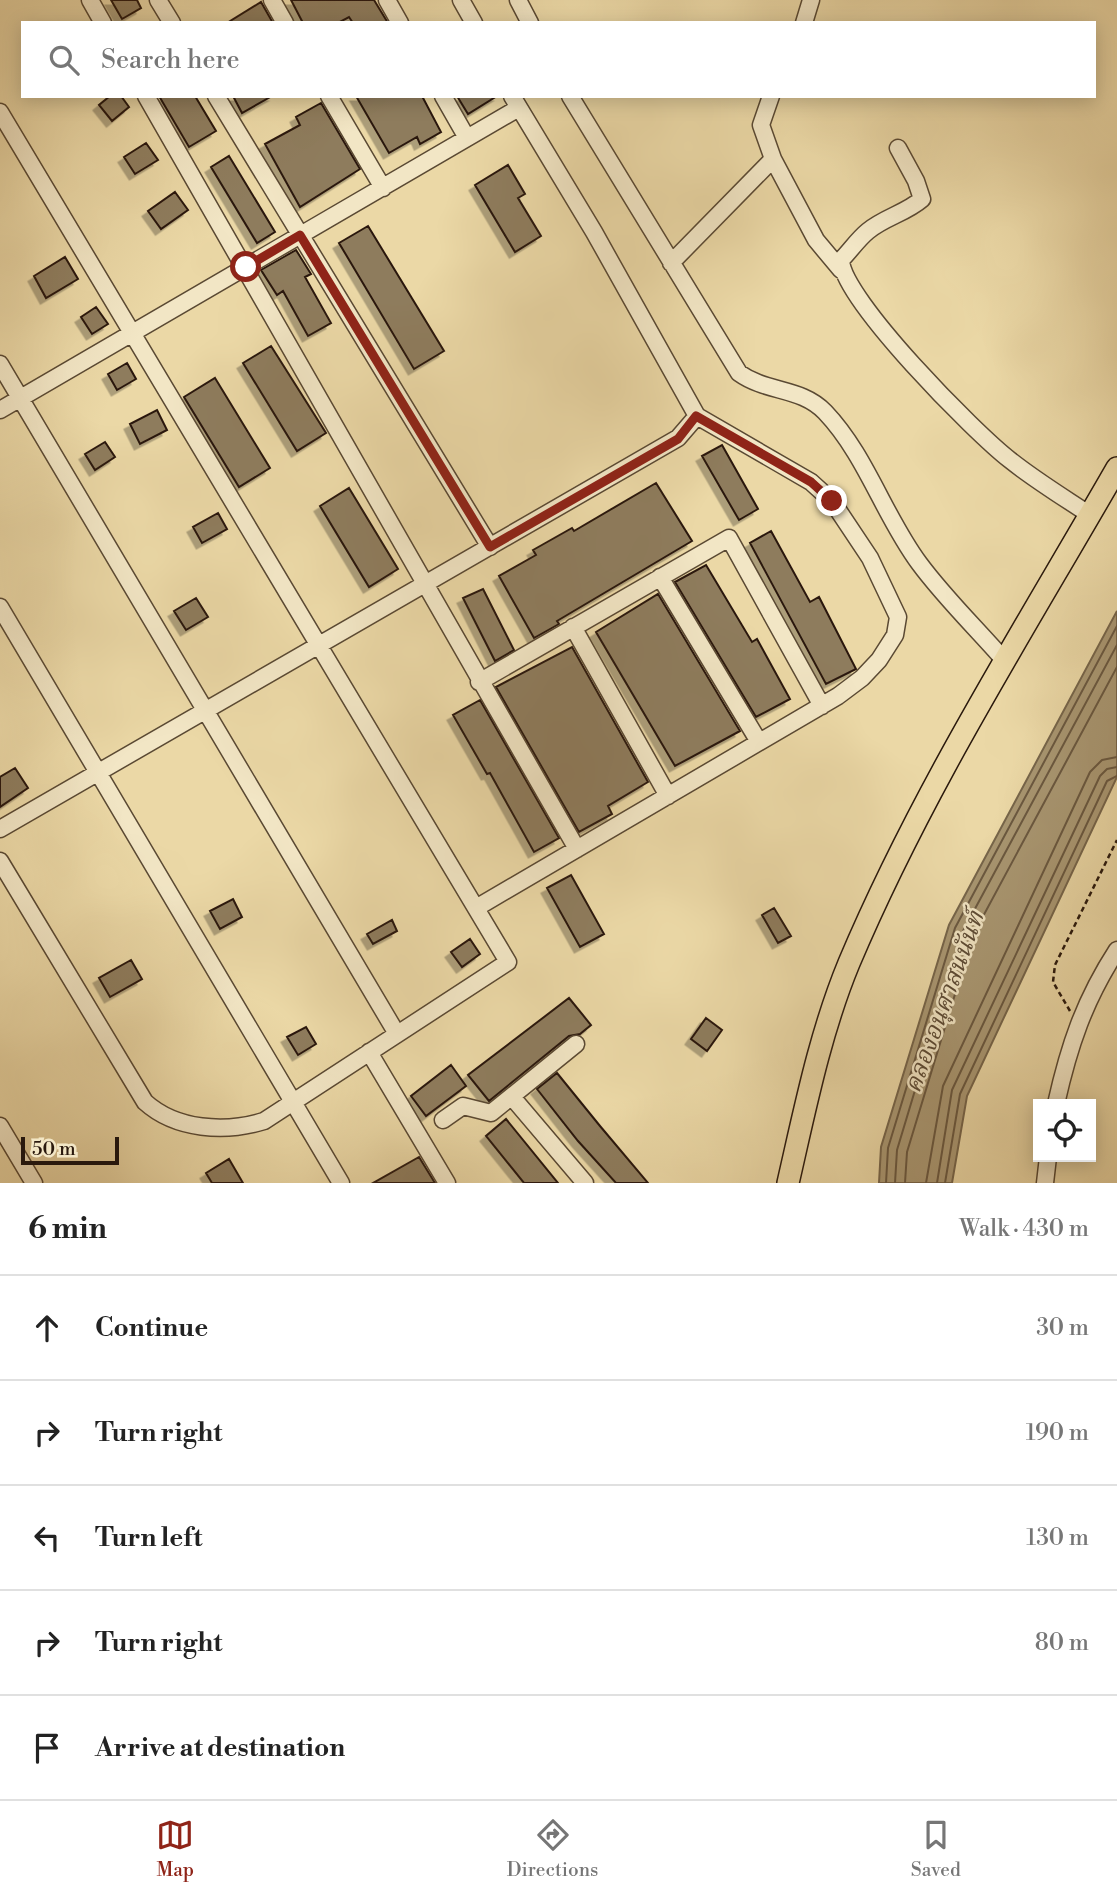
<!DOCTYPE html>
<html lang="en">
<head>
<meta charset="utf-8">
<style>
  body { margin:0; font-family:"Libre Bodoni","Noto Serif Thai",serif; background:#f2f2f2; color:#222 }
  .controls { position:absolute; right:21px; bottom:21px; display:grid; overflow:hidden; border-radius:0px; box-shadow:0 4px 18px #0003 }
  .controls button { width:63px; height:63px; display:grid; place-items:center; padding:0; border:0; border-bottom:2px solid #e0e0e0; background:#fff; color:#222; font:35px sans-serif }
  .scale { position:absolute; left:21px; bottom:18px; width:98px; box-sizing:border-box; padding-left:7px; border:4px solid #2a190d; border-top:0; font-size:19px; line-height:24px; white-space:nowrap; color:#2a190d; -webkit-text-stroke:5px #f2e6c5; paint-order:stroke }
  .stop { position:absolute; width:21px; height:21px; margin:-16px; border:5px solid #8f2418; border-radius:50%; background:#fff }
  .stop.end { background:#8f2418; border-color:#fff; box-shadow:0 2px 7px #0008 }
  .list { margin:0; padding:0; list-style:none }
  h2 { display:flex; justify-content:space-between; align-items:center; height:91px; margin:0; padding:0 28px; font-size:30px }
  h2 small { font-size:23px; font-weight:400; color:#767676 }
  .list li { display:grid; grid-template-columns:46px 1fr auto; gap:21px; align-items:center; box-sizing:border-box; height:105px; padding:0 28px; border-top:2px solid #e0e0e0 }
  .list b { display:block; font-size:26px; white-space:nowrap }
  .list em { font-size:23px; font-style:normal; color:#767676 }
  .icon { flex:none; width:38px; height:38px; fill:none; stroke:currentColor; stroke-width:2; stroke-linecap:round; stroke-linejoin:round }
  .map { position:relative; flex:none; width:1117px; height:1183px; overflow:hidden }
  .search { position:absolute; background:#fff; box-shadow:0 4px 18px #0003; left:21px; right:21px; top:21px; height:77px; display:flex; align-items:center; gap:18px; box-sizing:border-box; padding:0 24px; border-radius:0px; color:#767676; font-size:26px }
  .sheet { height:616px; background:#fff }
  nav { display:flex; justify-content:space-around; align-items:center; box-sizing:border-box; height:98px; border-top:2px solid #e0e0e0; background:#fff; font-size:19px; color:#767676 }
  nav a { display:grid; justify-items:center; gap:4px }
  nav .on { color:#8f2418 }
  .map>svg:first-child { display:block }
  .water { fill:#a99772; stroke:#76654a; stroke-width:2 }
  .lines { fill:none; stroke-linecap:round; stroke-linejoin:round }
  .shore { stroke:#6a5840; stroke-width:2 }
  .building { fill:#8e7c5d; stroke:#2a190d; stroke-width:2; filter:url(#shadow) }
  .minor-casing { stroke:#5a4933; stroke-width:19 }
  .major-casing { stroke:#2a190d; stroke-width:24 }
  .path { stroke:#2a190d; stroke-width:2.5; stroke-dasharray:5 3.5; stroke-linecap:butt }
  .minor { stroke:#f2e6c5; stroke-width:16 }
  .major { stroke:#ebd8a6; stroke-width:21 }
  .route { stroke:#8f2418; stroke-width:9 }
  .labels { text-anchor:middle; stroke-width:5; stroke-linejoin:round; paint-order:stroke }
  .water-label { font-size:24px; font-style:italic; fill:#5d4b35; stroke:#f2e6c5 }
</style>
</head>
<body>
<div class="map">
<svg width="1117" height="1183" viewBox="0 0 1117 1183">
  <defs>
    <filter id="shadow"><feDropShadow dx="-5.5" dy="5.5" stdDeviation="0" flood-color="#0004"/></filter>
  </defs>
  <rect width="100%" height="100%" fill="#ebd8a6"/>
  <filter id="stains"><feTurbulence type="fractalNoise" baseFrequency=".00286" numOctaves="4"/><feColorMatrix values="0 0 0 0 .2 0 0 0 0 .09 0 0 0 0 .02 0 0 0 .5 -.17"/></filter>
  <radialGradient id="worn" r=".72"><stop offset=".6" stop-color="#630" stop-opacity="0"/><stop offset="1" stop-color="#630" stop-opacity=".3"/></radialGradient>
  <path class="water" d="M1117,611V777L967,1096L952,1183H879L881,1147L949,925Z"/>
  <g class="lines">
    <path class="shore" d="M886,1183L888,1148L955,928L1117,626
      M895,1183L897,1150L963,931L1117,645
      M905,1183L907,1152L973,935L1117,667
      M926,1183L943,1086L1090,772L1102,760L1117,757
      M937,1183L952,1090L1100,776L1107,769L1117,767
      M945,1183L960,1094L1107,781L1117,776"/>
  </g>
  <path class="building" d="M111,0H137L141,8L122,19Z
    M291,0H374L388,23H353L349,17L338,23H303Z
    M261,2L273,23H227Z
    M110,96H121L129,107L112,121L99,105Z
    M159,96H195L216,131L189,147Z
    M233,96H272L242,113Z
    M356,96H422L441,132L420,144L417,137L389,153Z
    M457,96H497L468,114Z
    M321,103L360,169L300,207L265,144L300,125L296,117Z
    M146,143L158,160L135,174L124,157Z
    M229,156L275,232L257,243L211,167Z
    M508,165L525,194L518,198L541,236L515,252L475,185Z
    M175,192L188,210L161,229L148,211Z
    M368,226L444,351L414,369L339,243Z
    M296,250L311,274L305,277L331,323L308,336L283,291L277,295L261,270Z
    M65,257L78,279L46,298L34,276Z
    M96,307L108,324L92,334L81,317Z
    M271,346L326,433L297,451L243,363Z
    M127,363L136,379L117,390L108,374Z
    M215,378L270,468L239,487L184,397Z
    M157,410L167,430L140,444L130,424Z
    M105,442L115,457L95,470L85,454Z
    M722,445L758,509L739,520L702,456Z
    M656,483L692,541L557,621L559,624L534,638L499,576L536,555L533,550L572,528L574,531Z
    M349,488L398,569L369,587L320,506Z
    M218,513L227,529L202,543L193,527Z
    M771,531L810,602L819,597L856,669L826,684L750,543Z
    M706,565L752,642L757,639L790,699L756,717L675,582Z
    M483,589L514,650L495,661L463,598Z
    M658,594L740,731L675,766L596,632Z
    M196,598L208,617L186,630L174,611Z
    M572,647L648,782L608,806L612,814L579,832L496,687Z
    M480,700L559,838L534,852L490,773L487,774L453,715Z
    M15,768L28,788L0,807V777Z
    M571,875L604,934L580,947L547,888Z
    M233,899L242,917L220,929L210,911Z
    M774,908L791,936L778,943L762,915Z
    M392,920L397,931L373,944L367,934Z
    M470,939L480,954L462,967L451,952Z
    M131,960L142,979L110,997L99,978Z
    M569,998L591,1025L580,1034L569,1036L489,1101L468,1075Z
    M706,1018L722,1030L707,1051L691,1039Z
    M306,1027L316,1044L298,1055L287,1037Z
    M451,1065L466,1086L426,1116L411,1096Z
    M557,1073L600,1126L648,1183H616L578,1141L537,1089Z
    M506,1119L558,1183H524L486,1136Z
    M419,1157L435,1183H373Z
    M229,1159L243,1183H212L206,1173Z"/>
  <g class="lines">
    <defs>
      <path id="minor" d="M90,0L103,23
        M158,0L172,23
        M272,0L285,23
        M387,0L400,23
        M461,0L474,23
        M518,0L530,23
        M804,23L811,0
        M146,96L577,849
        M216,96L490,547
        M329,96L383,188
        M443,96L467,138
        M570,96L739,373C767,393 801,387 825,412C866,455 884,516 919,563C944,597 976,628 1004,660
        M0,112L508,962L264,1121C225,1133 176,1130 145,1102L0,861
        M898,148L916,181L922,199C906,213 885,217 868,231C858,239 850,251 841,260C842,299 976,434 1010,460C1035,480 1063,497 1090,515
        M773,159L816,240L841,270
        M671,263L773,159L761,125L771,96
        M0,364L397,1034
        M0,410L517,109
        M660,577L759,742
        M0,607L341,1183
        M573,627L668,796
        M479,682L729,538L822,706
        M0,829L678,438L697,416
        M476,908L838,696L862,678L879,660L895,635L898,617L870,558L832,501L811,482L697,416L594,232L512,96
        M369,1052L447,1183
        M512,1097L585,1183
        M1056,1104C1069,1046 1084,1001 1117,950
        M443,1120L463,1106L491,1113L576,1044
        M0,1126L34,1183
        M1045,1183L1048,1157"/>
      <path id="major" d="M788,1183C805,1109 820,1033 849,963C922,790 1024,630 1117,468"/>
    </defs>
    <use href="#minor" class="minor-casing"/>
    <use href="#major" class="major-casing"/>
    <path class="path" d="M1070,1011L1053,982L1055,965L1117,840"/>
    <use href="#minor" class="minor"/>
    <use href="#major" class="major"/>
  </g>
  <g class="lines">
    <path class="route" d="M246,267L300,235L490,547L678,439L696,416L811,482L832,501"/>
  </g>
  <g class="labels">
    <g class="water-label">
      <text transform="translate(944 1002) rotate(-70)" y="8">คลองอนุศาสนนันท์</text>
    </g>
  </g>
  <rect width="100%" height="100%" filter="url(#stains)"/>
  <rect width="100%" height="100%" fill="url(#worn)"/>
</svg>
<div class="controls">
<button><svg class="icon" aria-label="locate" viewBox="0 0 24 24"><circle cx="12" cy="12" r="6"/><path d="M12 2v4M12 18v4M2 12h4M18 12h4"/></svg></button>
</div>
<div class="scale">50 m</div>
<div class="stop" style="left:246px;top:267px"></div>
<div class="stop end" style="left:832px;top:501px"></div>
<div class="search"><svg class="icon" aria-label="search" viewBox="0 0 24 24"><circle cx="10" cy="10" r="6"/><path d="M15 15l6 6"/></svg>Search here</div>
</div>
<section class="sheet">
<h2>6 min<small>Walk · 430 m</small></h2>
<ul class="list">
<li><svg class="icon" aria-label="ahead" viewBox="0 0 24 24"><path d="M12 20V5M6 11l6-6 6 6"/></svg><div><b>Continue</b></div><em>30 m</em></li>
<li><svg class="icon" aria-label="right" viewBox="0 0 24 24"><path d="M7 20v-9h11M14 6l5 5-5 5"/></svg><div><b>Turn right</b></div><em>190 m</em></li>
<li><svg class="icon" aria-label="left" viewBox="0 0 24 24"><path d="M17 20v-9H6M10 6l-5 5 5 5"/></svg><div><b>Turn left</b></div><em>130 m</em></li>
<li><svg class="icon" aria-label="right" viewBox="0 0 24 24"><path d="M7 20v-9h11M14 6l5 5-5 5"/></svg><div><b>Turn right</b></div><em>80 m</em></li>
<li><svg class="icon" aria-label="arrive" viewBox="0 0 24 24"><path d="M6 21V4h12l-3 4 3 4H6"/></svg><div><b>Arrive at destination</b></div></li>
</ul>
</section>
<nav>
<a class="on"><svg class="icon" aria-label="map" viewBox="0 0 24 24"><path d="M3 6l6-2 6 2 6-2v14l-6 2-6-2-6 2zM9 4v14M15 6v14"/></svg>Map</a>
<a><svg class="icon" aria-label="directions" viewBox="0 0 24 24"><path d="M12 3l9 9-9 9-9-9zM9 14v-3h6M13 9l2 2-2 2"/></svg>Directions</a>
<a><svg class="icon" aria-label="saved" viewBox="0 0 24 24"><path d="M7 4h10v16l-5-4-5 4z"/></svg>Saved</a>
</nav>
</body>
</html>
